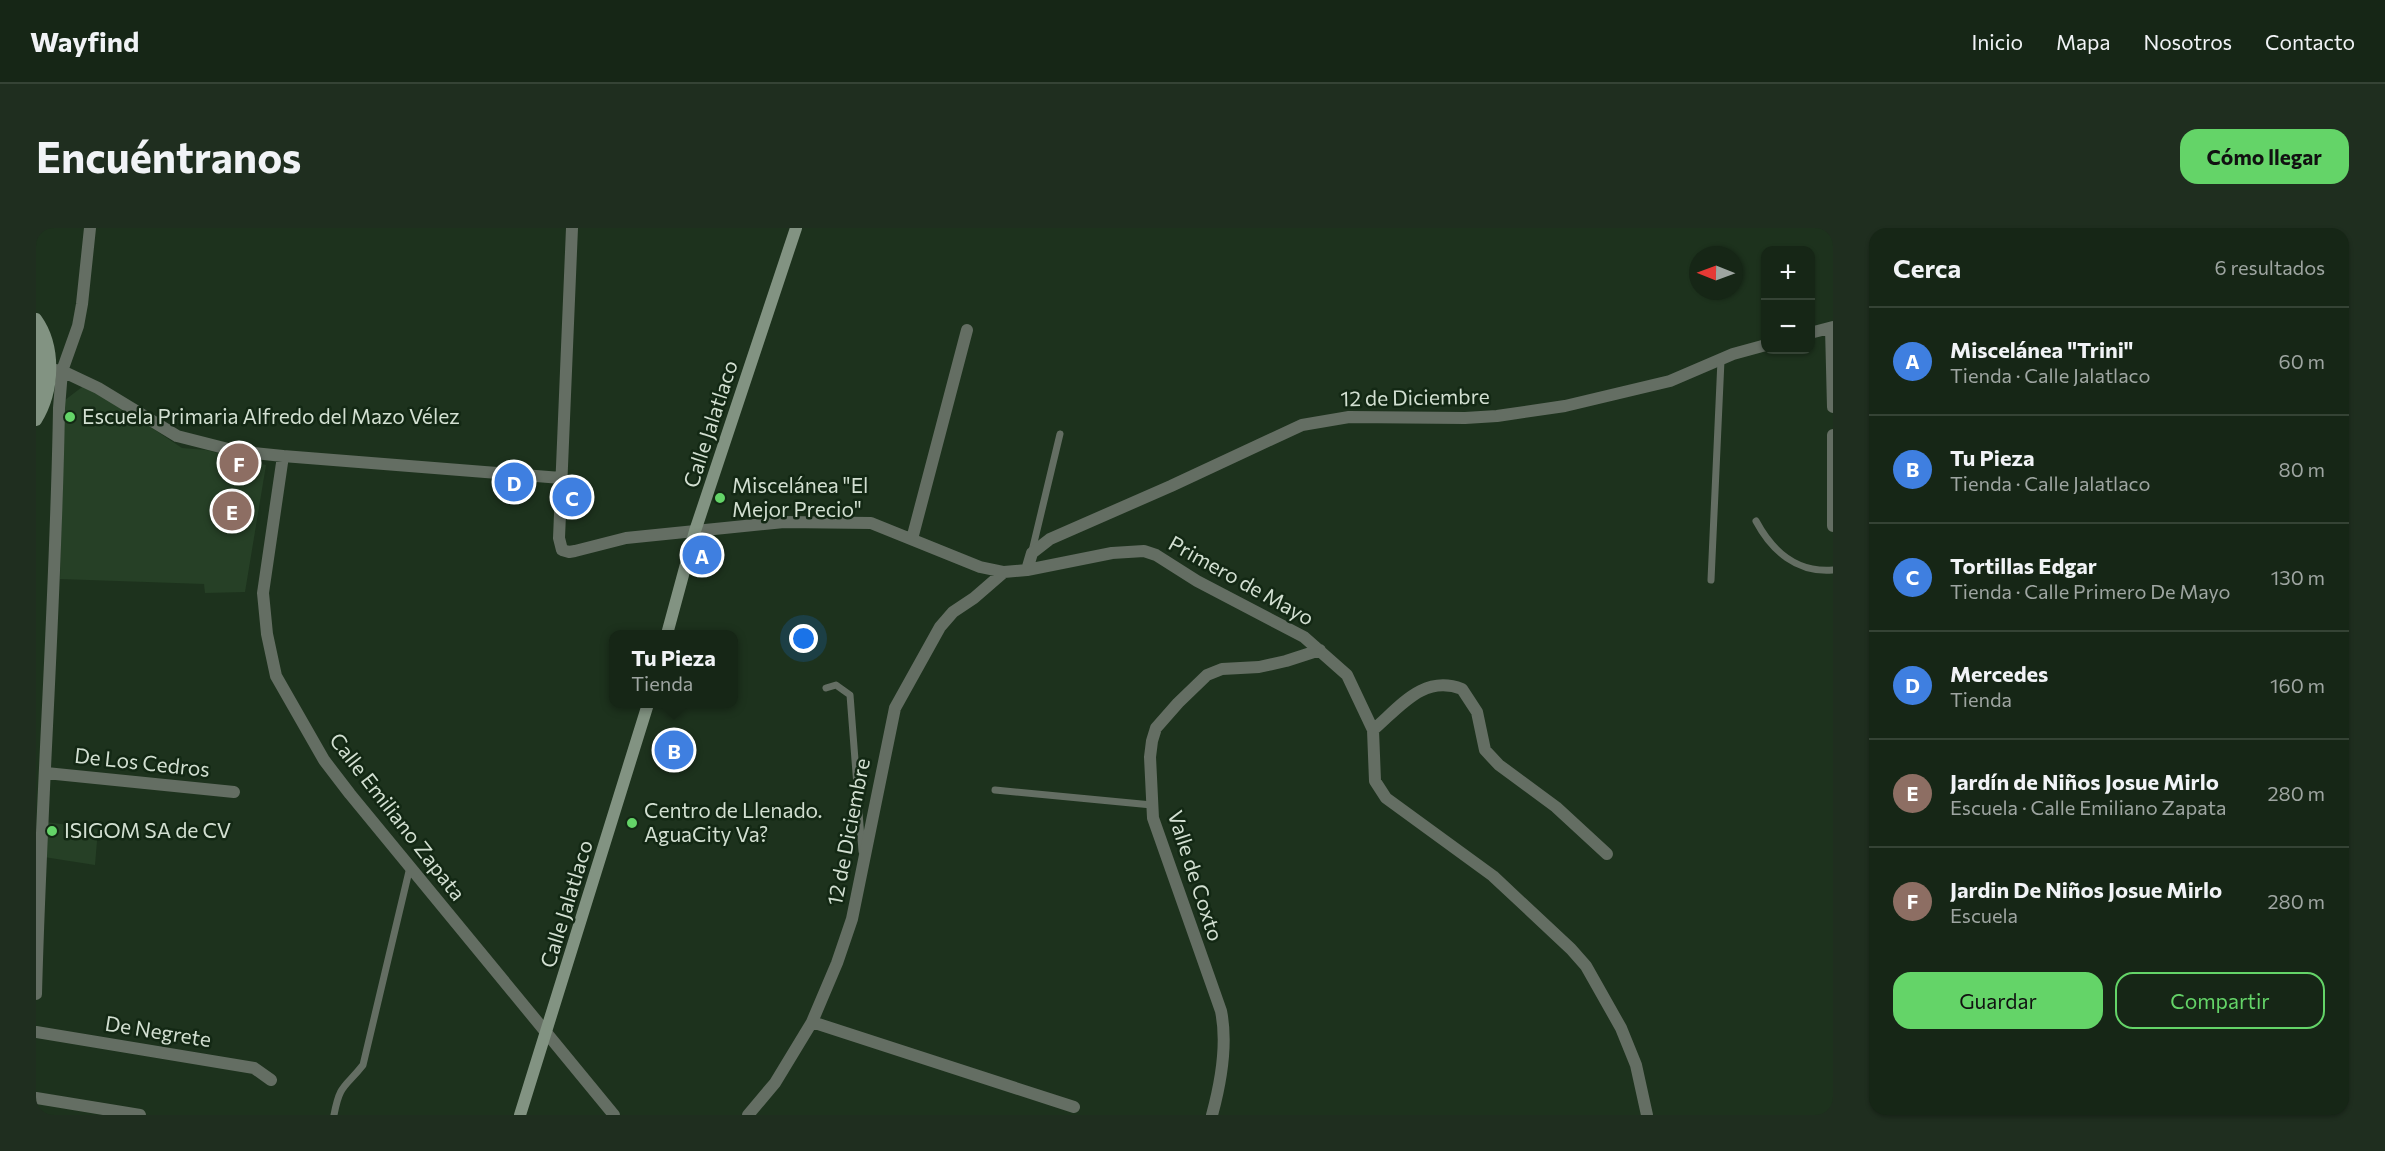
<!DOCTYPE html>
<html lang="es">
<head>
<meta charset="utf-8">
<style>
  body { margin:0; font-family:Commissioner,sans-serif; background:#1f2e1f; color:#f1f3f6 }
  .controls { position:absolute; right:18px; top:18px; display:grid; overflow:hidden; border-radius:12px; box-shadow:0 2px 4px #0004 }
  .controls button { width:54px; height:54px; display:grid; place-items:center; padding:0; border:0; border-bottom:2px solid #354335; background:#162616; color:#f1f3f6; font:30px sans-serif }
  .compass { position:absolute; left:1653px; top:18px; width:54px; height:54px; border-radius:50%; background:#162616; box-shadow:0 2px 4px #0004; rotate:271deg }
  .you { position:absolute; left:768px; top:411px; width:21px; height:21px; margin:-15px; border:4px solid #fff; border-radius:50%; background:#1a73e8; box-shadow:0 0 0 9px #1a73e833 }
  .badge { display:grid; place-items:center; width:39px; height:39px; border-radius:50%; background:#64d468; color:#fff; font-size:20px; font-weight:700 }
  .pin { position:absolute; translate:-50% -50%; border:3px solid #fff; box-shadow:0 2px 6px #0006 }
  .popup { position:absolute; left:573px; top:402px; width:129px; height:78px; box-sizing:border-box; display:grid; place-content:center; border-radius:12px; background:#162616; filter:drop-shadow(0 2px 4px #0005); font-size:20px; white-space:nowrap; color:#9ea5a1 }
  .popup b { font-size:22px; color:#f1f3f6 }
  .popup::after { content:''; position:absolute; left:50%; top:100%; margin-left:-12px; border:12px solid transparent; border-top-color:#162616 }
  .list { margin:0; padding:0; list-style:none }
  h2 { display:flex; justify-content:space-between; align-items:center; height:78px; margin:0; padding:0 24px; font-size:26px }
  h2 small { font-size:20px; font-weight:400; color:#9ea5a1 }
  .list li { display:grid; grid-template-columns:39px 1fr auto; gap:18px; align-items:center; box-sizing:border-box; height:108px; padding:0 24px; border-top:2px solid #354335 }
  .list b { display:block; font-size:22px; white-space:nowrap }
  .list p { margin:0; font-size:20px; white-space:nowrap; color:#9ea5a1 }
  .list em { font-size:20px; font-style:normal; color:#9ea5a1 }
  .actions { display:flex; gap:12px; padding:18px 24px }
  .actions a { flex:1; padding:14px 0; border:2px solid #64d468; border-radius:18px; text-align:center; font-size:21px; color:#64d468 }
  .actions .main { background:#64d468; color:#111 }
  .map { position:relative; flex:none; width:1797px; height:887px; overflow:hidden; border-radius:18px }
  header { display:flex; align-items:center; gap:36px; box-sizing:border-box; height:84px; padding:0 30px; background:#162616; border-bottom:2px solid #354335 }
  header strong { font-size:28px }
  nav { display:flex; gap:33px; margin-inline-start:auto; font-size:21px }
  .intro { display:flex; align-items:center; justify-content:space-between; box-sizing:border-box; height:144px; padding:0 36px }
  h1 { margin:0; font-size:42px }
  .button { padding:15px 27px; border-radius:18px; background:#64d468; color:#111; font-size:21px; font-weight:700 }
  main { display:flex; gap:36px; padding:0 36px }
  aside { flex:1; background:#162616; border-radius:18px; box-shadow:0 2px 4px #0004 }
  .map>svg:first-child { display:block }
  .built { fill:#264026 }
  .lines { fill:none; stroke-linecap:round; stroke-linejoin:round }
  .service { stroke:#646e63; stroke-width:7 }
  .minor { stroke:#646e63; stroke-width:12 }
  .secondary { stroke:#829382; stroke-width:12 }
  .poi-dot { fill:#64d468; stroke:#132814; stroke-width:2 }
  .labels { text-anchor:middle; stroke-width:5; stroke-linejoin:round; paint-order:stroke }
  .street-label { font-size:21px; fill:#d2dfd1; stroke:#132814 }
  .poi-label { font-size:21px; fill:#d2dfd1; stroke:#132814; text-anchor:start }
</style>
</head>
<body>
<header>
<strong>Wayfind</strong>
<nav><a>Inicio</a><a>Mapa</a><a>Nosotros</a><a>Contacto</a></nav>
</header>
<div class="intro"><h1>Encuéntranos</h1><a class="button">Cómo llegar</a></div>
<main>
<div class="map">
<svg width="1797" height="887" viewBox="0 0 1797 887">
  <rect width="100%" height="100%" fill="#1d321d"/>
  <path class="built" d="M50,156L146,220L170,222L230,237L209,364L169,365L168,356L24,351L29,172Z
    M10,594L62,601L59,637L8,629Z"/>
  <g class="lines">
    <path class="service" d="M1720,293C1736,323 1761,345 1797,342
      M996,323L1024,206
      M1675,352L1685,132
      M790,460L800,457L814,467L826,623
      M959,562L1116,577
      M298,887C304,855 309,860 327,837L374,639"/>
    <path class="minor" d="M536,0L523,310L526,322L533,324L539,323L590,310L748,294L835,295L944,339L968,344L991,342L1076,325L1108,323L1120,327L1161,353L1268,409L1311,447L1337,502L1339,553L1350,570L1457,648L1535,721L1550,738L1585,800L1600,837L1611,887
      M1795,100L1797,179
      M1774,105L1797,99
      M19,142L26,143L62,160L141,208L200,223L247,228L525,250
      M1797,207V298
      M247,228L227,365L231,406L240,448L288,532L314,566L578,887
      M876,311L931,102
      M991,342L996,325L1014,311L1135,258L1266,197L1313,189L1429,190L1461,188L1529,178L1634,153L1697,126L1730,117
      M1337,502C1364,479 1387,446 1426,461L1441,484L1449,522L1463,537L1520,579L1571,626
      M10,545L198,564
      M0,766C5,570 20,375 23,180L26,143L42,98L46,76L54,0
      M776,794L1038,879
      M0,804L218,840L235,852
      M0,870L104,887
      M712,887L739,855L776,794L801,735L816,691L859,480L904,399L917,384L938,370L968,344
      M1176,887C1185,854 1192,817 1185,783L1117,590L1114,529L1116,513L1120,500L1142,475L1171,447L1186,441L1223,439L1250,433L1284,422"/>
    <path class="secondary" d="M0,91C20,119 18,163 0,192
      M0,99L3,142L0,175
      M631,406L659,303L760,0
      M484,887L612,476"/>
  </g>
  <g class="poi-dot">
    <circle cx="34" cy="189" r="6"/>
    <circle cx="684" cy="270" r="6"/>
    <circle cx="596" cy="595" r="6"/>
    <circle cx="16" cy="603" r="6"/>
  </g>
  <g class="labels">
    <g class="street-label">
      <text transform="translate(1379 170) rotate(-1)" y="7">12 de Diciembre</text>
      <text transform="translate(675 196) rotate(-72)" y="7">Calle Jalatlaco</text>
      <text transform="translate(1205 353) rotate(29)" y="7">Primero de Mayo</text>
      <text transform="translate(106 535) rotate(6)" y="7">De Los Cedros</text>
      <text transform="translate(361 589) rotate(52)" y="7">Calle Emiliano Zapata</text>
      <text transform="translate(813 604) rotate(-79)" y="7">12 de Diciembre</text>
      <text transform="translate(1159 648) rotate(72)" y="7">Valle de Coxto</text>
      <text transform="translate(531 676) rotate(-73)" y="7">Calle Jalatlaco</text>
      <text transform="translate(122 804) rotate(9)" y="7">De Negrete</text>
    </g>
    <g class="poi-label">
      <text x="46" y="196">Escuela Primaria Alfredo del Mazo Vélez</text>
      <text x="696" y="265">Miscelánea "El<tspan x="696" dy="24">Mejor Precio"</tspan></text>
      <text x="608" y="590">Centro de Llenado.<tspan x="608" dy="24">AguaCity Va?</tspan></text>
      <text x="28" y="610">ISIGOM SA de CV</text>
    </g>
  </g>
</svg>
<div class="controls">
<button>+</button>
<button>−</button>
</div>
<svg class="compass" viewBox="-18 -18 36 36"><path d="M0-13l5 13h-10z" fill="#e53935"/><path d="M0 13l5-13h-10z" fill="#9ea5a1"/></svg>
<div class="you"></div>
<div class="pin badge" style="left:666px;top:327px;background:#3f7fe0">A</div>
<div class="pin badge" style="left:638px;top:522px;background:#3f7fe0">B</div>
<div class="popup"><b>Tu Pieza</b>Tienda</div>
<div class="pin badge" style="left:536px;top:269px;background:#3f7fe0">C</div>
<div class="pin badge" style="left:478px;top:254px;background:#3f7fe0">D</div>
<div class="pin badge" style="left:196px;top:283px;background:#8d6e63">E</div>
<div class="pin badge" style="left:203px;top:235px;background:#8d6e63">F</div>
</div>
<aside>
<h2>Cerca<small>6 resultados</small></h2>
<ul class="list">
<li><span class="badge" style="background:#3f7fe0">A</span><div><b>Miscelánea &quot;Trini&quot;</b><p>Tienda · Calle Jalatlaco</p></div><em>60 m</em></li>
<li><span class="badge" style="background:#3f7fe0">B</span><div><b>Tu Pieza</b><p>Tienda · Calle Jalatlaco</p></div><em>80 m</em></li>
<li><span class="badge" style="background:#3f7fe0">C</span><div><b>Tortillas Edgar</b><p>Tienda · Calle Primero De Mayo</p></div><em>130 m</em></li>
<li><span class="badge" style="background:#3f7fe0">D</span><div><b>Mercedes</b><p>Tienda</p></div><em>160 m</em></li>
<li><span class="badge" style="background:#8d6e63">E</span><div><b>Jardín de Niños Josue Mirlo</b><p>Escuela · Calle Emiliano Zapata</p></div><em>280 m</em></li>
<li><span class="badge" style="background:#8d6e63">F</span><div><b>Jardin De Niños Josue Mirlo</b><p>Escuela</p></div><em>280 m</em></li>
</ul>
<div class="actions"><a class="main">Guardar</a><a>Compartir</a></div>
</aside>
</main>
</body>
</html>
